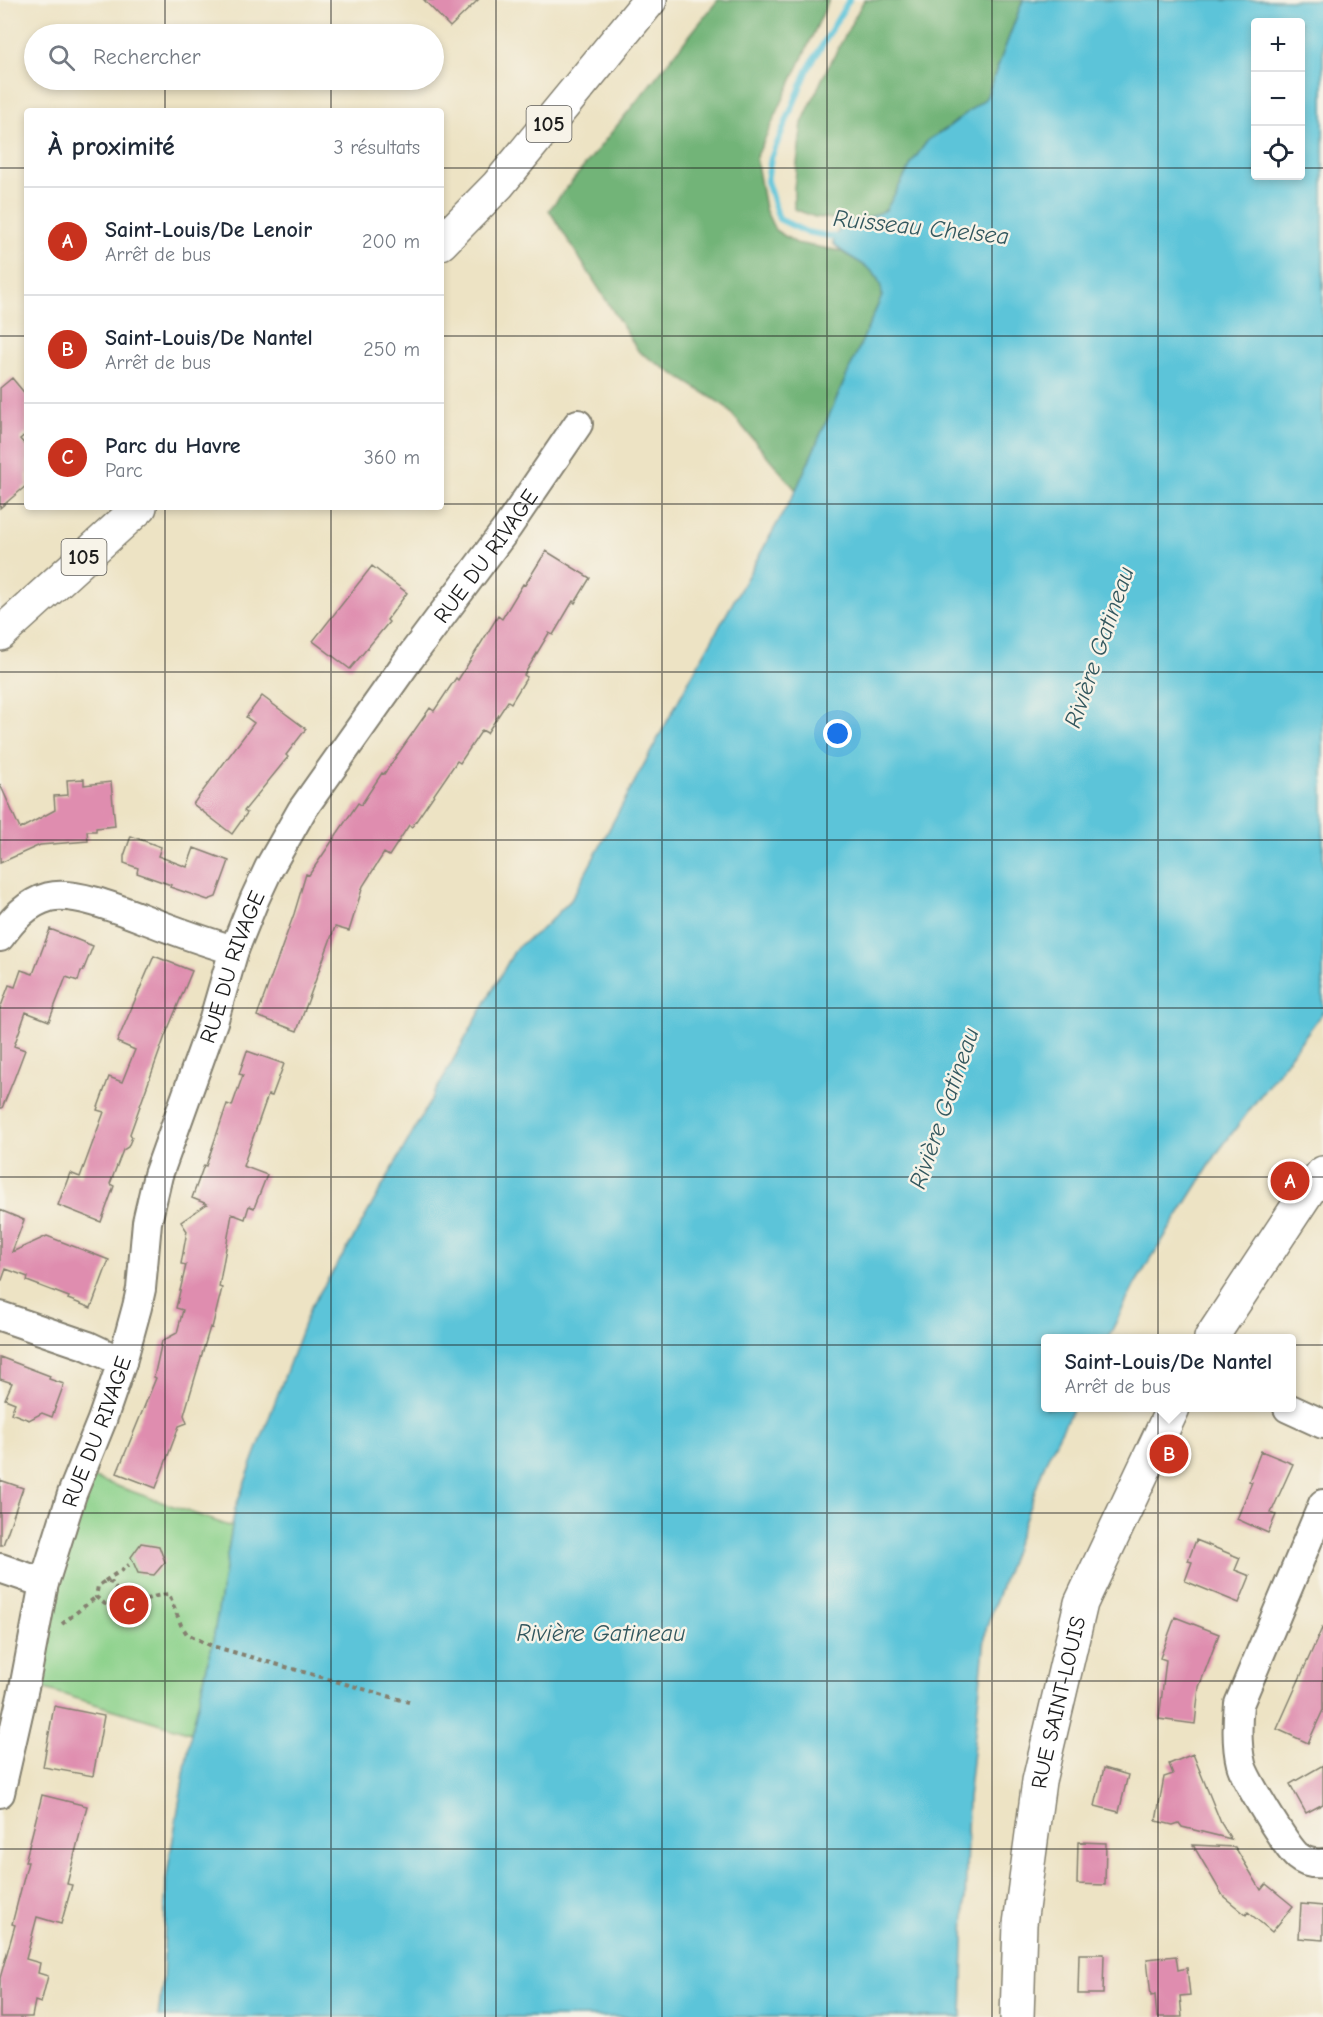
<!DOCTYPE html>
<html lang="fr">
<head>
<meta charset="utf-8">
<style>
  body { margin:0; font-family:"Comic Neue",sans-serif; background:#f2f2f3; color:#1f2937 }
  .controls { position:absolute; right:18px; top:18px; display:grid; overflow:hidden; border-radius:6px; box-shadow:0 3px 9px #0003 }
  .controls button { width:54px; height:54px; display:grid; place-items:center; padding:0; border:0; border-bottom:2px solid #e0e1e3; background:#fff; color:#1f2937; font:30px sans-serif }
  .you { position:absolute; left:838px; top:734px; width:21px; height:21px; margin:-15px; border:4px solid #fff; border-radius:50%; background:#1a73e8; box-shadow:0 0 0 9px #1a73e833 }
  .badge { display:grid; place-items:center; width:39px; height:39px; border-radius:50%; background:#c8321e; color:#fff; font-size:20px; font-weight:700 }
  .pin { position:absolute; translate:-50% -50%; border:3px solid #fff; box-shadow:0 2px 6px #0006 }
  .popup { position:absolute; left:1041px; top:1334px; width:255px; height:78px; box-sizing:border-box; display:grid; place-content:center; border-radius:6px; background:#fff; filter:drop-shadow(0 2px 4px #0005); font-size:20px; white-space:nowrap; color:#747a83 }
  .popup b { font-size:22px; color:#1f2937 }
  .popup::after { content:''; position:absolute; left:50%; top:100%; margin-left:-12px; border:12px solid transparent; border-top-color:#fff }
  .list { margin:0; padding:0; list-style:none }
  h2 { display:flex; justify-content:space-between; align-items:center; height:78px; margin:0; padding:0 24px; font-size:26px }
  h2 small { font-size:20px; font-weight:400; color:#747a83 }
  .list li { display:grid; grid-template-columns:39px 1fr auto; gap:18px; align-items:center; box-sizing:border-box; height:108px; padding:0 24px; border-top:2px solid #e0e1e3 }
  .list b { display:block; font-size:22px; white-space:nowrap }
  .list p { margin:0; font-size:20px; white-space:nowrap; color:#747a83 }
  .list em { font-size:20px; font-style:normal; color:#747a83 }
  .icon { flex:none; width:33px; height:33px; fill:none; stroke:currentColor; stroke-width:2; stroke-linecap:round; stroke-linejoin:round }
  .map { position:relative; flex:none; width:1323px; height:2017px; overflow:hidden }
  .search { position:absolute; background:#fff; box-shadow:0 3px 9px #0003; left:24px; top:24px; width:420px; height:66px; display:flex; align-items:center; gap:15px; box-sizing:border-box; padding:0 21px; border-radius:33px; color:#747a83; font-size:22px }
  .panel { position:absolute; background:#fff; box-shadow:0 3px 9px #0003; left:24px; top:108px; width:420px; height:402px; border-radius:6px }
  .map>svg:first-child { display:block }
  .green { fill:#8dd28c; stroke:#547754; stroke-width:1.5 }
  .forest { fill:#72b478; stroke:#47684a; stroke-width:1.5 }
  .water { fill:#5cc4d9; stroke:#3c707a; stroke-width:1.5; fill-rule:evenodd }
  .lines { fill:none; stroke-linecap:round; stroke-linejoin:round }
  .stream { stroke:#5cc4d9; stroke-width:6 }
  .building { fill:#df8daf }
  .minor-casing { stroke:#848070; stroke-width:32 }
  .major-casing { stroke:#848070; stroke-width:36 }
  .path { stroke:#848070; stroke-width:4; stroke-dasharray:4.5 4.5; stroke-linecap:butt }
  .minor { stroke:#fff; stroke-width:28 }
  .major { stroke:#fff; stroke-width:33 }
  .grid { fill:none; stroke:#1c1c1c; stroke-width:1.5; stroke-opacity:0.55 }
  .labels { text-anchor:middle; stroke-width:5; stroke-linejoin:round; paint-order:stroke }
  .shield { fill:#f7f3e8; stroke:#5e5c59; stroke-width:1.5 }
  .shield-label { font-size:21px; font-weight:bold; fill:#1c1c1c }
  .street-label { font-size:22px; fill:#1c1c1c; stroke:#f7f3e8 }
  .water-label { font-size:24px; font-style:italic; fill:#32575e; stroke:#f7f3e8 }
</style>
</head>
<body>
<div class="map">
<svg width="1323" height="2017" viewBox="0 0 1323 2017">
  <rect width="100%" height="100%" fill="#f7f3e8"/>
  <filter id="ink" filterUnits="userSpaceOnUse"><feTurbulence type="fractalNoise" baseFrequency=".0167" numOctaves="2"/><feDisplacementMap in="SourceGraphic" scale="12" xChannelSelector="R" yChannelSelector="G"/><feConvolveMatrix kernelMatrix="1 2 1 2 8 2 1 2 1" color-interpolation-filters="sRGB"/></filter>
  <filter id="wash" filterUnits="userSpaceOnUse"><feTurbulence type="fractalNoise" baseFrequency=".008" numOctaves="4" result="noise"/><feDisplacementMap in="SourceGraphic" scale="24" xChannelSelector="R" yChannelSelector="G"/><feGaussianBlur stdDeviation="1.35" result="paint"/><feColorMatrix in="noise" values="0 0 0 0 0 0 0 0 0 0 0 0 0 0 0 0 0 1.4 0 .05"/><feComposite in="paint" operator="in"/></filter>
  <g filter="url(#wash)">
    <rect width="100%" height="100%" fill="#ede3c4"/>
    <path class="green" d="M80,1473L232,1527L212,1646L191,1733L25,1683Z"/>
    <path class="forest" d="M718,0H829L756,158L765,209L775,230L796,243L840,251L872,269L882,286V296L796,490L725,406L639,352L549,210Z
      M864,0H1023L986,98L946,129L928,140L913,161L886,210L868,218L851,221L815,217L794,209V188L802,123L823,77Z"/>
    <path class="water" d="M1023,0H1323V1012L1218,1152L1135,1284L1108,1338H1046V1408H1073L1045,1463L986,1629L968,1799L962,2017H158L163,1980L166,1880L191,1733L212,1646L235,1509L310,1308L350,1244L516,948L542,929L571,900L691,677L796,490L882,296C882,264 850,263 833,243L834,237L841,227L851,221L868,218L886,210L913,161L928,140L946,129L986,98ZM1256,22H1300V176H1256Z"/>
    <g class="lines">
      <path class="stream" d="M841,238L806,232L779,219L767,181L771,158L808,69L849,0"/>
    </g>
    <g id="blocks">
      <path class="building" d="M424,0H478L450,27Z
        M12,378L27,396V433L20,439L27,447V485L0,508V388Z
        M546,551L590,578L575,603L573,601L553,635L549,633L524,675L527,677L511,703L508,701L487,733L482,730L460,763L457,761L412,827L409,825L389,856L384,853L363,886L349,931L335,927L297,1031L257,1016L294,914L306,874L309,875L358,803L361,805L382,773L384,774L430,708L434,711L456,678L458,680L498,616L502,619L523,584L525,585Z
        M372,566L407,593L387,620L389,622L350,669L313,641Z
        M262,696L306,729L286,755L288,757L244,811L247,813L232,834L193,804L254,723L246,717Z
        M84,779V785L111,782L115,826L96,828V831H87L88,841L40,845L0,863V784L20,829L55,810L54,796L68,795L67,780Z
        M131,836L161,847L158,856L187,867L194,848L229,861L216,897L208,900L170,887L171,885L137,873L138,868L124,863V856Z
        M50,929L93,946L83,971H81L78,981L66,977L49,1021L26,1012L14,1046L25,1050L14,1079L2,1108H0V1009L9,985L15,987L21,970L33,974Z
        M154,956L192,971L165,1036L130,1134L132,1137L128,1147L123,1150L110,1184L114,1186L101,1222L58,1205L70,1173L80,1177L104,1112L97,1110L109,1077L122,1082L135,1050L117,1042Z
        M247,1051L284,1064L272,1096L268,1095L243,1166L267,1175L254,1208L249,1206L245,1219L232,1214L219,1287L222,1288L212,1328L210,1327L184,1415L187,1423L179,1426L156,1488L117,1473L156,1378L154,1377L162,1341L177,1333L183,1310L176,1308L186,1265L181,1264L187,1231L181,1222L207,1204L192,1198L204,1165L206,1166L227,1104L232,1106L243,1075L239,1074Z
        M0,1210L24,1220L12,1252L47,1236L109,1260L91,1308L68,1299L69,1297L27,1281L28,1277L6,1269L2,1280H0Z
        M0,1357L50,1376L49,1379L64,1384L52,1417L42,1413L29,1420L11,1413L15,1403L5,1399L12,1383L0,1379Z
        M1261,1451L1293,1464L1271,1513L1276,1515L1268,1533L1237,1519L1252,1482L1249,1481Z
        M0,1480L23,1488L3,1545H0Z
        M1196,1540L1240,1558L1235,1570L1250,1576L1239,1603L1185,1581L1192,1562L1188,1561Z
        M141,1543L159,1546L165,1562L154,1575L138,1573L131,1557Z
        M1175,1617L1219,1634L1199,1687L1195,1724L1159,1719L1166,1660L1160,1658Z
        M1323,1626V1710L1308,1743L1277,1729Z
        M54,1706L104,1716L93,1776L43,1767Z
        M1193,1754L1221,1823L1231,1839L1182,1827L1179,1823L1173,1825L1156,1821L1164,1777L1173,1774L1169,1764Z
        M1323,1765V1804L1306,1813L1290,1784Z
        M1104,1768L1128,1775L1119,1812L1095,1806Z
        M42,1795L87,1806L67,1884L72,1885L61,1924L37,1917L26,1959L40,1963L38,1973L48,1976L41,2003L35,2001L32,2017H0V1978L15,1925L12,1924L28,1862H25Z
        M1078,1842L1106,1843L1105,1885L1077,1884Z
        M1193,1845L1235,1847L1261,1890L1266,1884L1293,1906L1272,1932L1248,1912L1246,1915L1223,1896Z
        M1301,1904L1323,1906V1940L1299,1938Z
        M1079,1954H1104L1103,1994H1078Z
        M1176,1956L1178,1970L1187,1968L1190,1995L1180,1996L1182,2017H1157L1155,1995L1151,1996L1147,1959Z"/>
    </g>
  </g>
  <g filter="url(#ink)">
    <use href="#blocks" fill-opacity="0" stroke="#848070" stroke-width="1.5"/>
    <g class="lines">
      <defs>
        <g id="minor">
          <path d="M0,937C13,919 27,903 49,897C78,890 132,915 160,925C184,934 209,943 234,950"/>
          <path d="M0,1316L88,1346L122,1362"/>
          <path d="M1288,1408L1323,1424"/>
          <path d="M1323,1504L1239,1704C1237,1724 1236,1744 1241,1764C1244,1778 1286,1846 1297,1856C1304,1862 1314,1864 1323,1863"/>
          <path d="M0,1568L44,1583"/>
          <path id="s1" d="M0,1793L25,1683L44,1583L72,1494L102,1420L122,1362L137,1307L141,1289L147,1222L158,1175L214,1019L234,950L255,898L269,868L302,810L409,659L507,528L578,424"/>
        </g>
        <g id="major">
          <path d="M441,243L498,185L650,0"/>
          <path d="M0,634L140,507"/>
          <path d="M1211,1338L1308,1191L1323,1173"/>
          <path id="s2" d="M1017,2017L1020,1924L1039,1781L1081,1603L1173,1408"/>
        </g>
      </defs>
      <use href="#minor" class="minor-casing"/>
      <use href="#major" class="major-casing"/>
      <path class="path" d="M105,1581L129,1565
        M115,1600L117,1591L112,1583L105,1581L98,1586L96,1597L105,1604L115,1600C135,1608 149,1595 169,1594L181,1625L187,1634L212,1646L409,1702
        M62,1624L96,1597"/>
      <use href="#minor" class="minor"/>
      <use href="#major" class="major"/>
    </g>
  </g>
  <path class="grid" d="M165,0V34M331,0V34M496,0V2017M662,0V2017M827,0V2017M992,0V2017M1158,0V2017M165,80V111M331,80V111M0,168H27M441,168H1256M1300,168H1323M0,336H27M441,336H1323M0,504H27M441,504H1323M165,507V2017M331,507V2017M0,672H1323M0,840H1323M0,1008H1323M0,1177H1323M0,1345H1323M0,1513H1323M0,1681H1323M0,1849H1323"/>
  <g class="labels">
    <g class="shield">
      <rect x="526.5" y="106" width="45" height="36" rx="4.5"/>
      <rect x="61.5" y="539" width="45" height="36" rx="4.5"/>
    </g>
    <g class="shield-label">
      <text x="549" y="131">105</text>
      <text x="84" y="564">105</text>
    </g>
    <g class="street-label">
      <text dy="8" stroke="none"><textPath href="#s1" startOffset="1347">RUE DU RIVAGE</textPath></text>
      <text dy="8" stroke="none"><textPath href="#s1" startOffset="861">RUE DU RIVAGE</textPath></text>
      <text dy="8" stroke="none"><textPath href="#s1" startOffset="375">RUE DU RIVAGE</textPath></text>
      <text dy="8" stroke="none"><textPath href="#s2" startOffset="318">RUE SAINT-LOUIS</textPath></text>
    </g>
    <g class="water-label">
      <text transform="translate(921 227) rotate(6)" y="8">Ruisseau Chelsea</text>
      <text transform="translate(1099 647) rotate(-71)" y="8">Rivière Gatineau</text>
      <text transform="translate(944 1108) rotate(-71)" y="8">Rivière Gatineau</text>
      <text x="601" y="1641">Rivière Gatineau</text>
    </g>
  </g>
</svg>
<div class="controls">
<button>+</button>
<button>−</button>
<button><svg class="icon" aria-label="locate" viewBox="0 0 24 24"><circle cx="12" cy="12" r="6"/><path d="M12 2v4M12 18v4M2 12h4M18 12h4"/></svg></button>
</div>
<div class="you"></div>
<div class="pin badge" style="left:1290px;top:1181px">A</div>
<div class="pin badge" style="left:1169px;top:1454px">B</div>
<div class="popup"><b>Saint-Louis/De Nantel</b>Arrêt de bus</div>
<div class="pin badge" style="left:129px;top:1605px">C</div>
<div class="search"><svg class="icon" aria-label="search" viewBox="0 0 24 24"><circle cx="10" cy="10" r="6"/><path d="M15 15l6 6"/></svg>Rechercher</div>
<section class="panel">
<h2>À proximité<small>3 résultats</small></h2>
<ul class="list">
<li><span class="badge">A</span><div><b>Saint-Louis/De Lenoir</b><p>Arrêt de bus</p></div><em>200 m</em></li>
<li><span class="badge">B</span><div><b>Saint-Louis/De Nantel</b><p>Arrêt de bus</p></div><em>250 m</em></li>
<li><span class="badge">C</span><div><b>Parc du Havre</b><p>Parc</p></div><em>360 m</em></li>
</ul>
</section>
</div>
</body>
</html>
